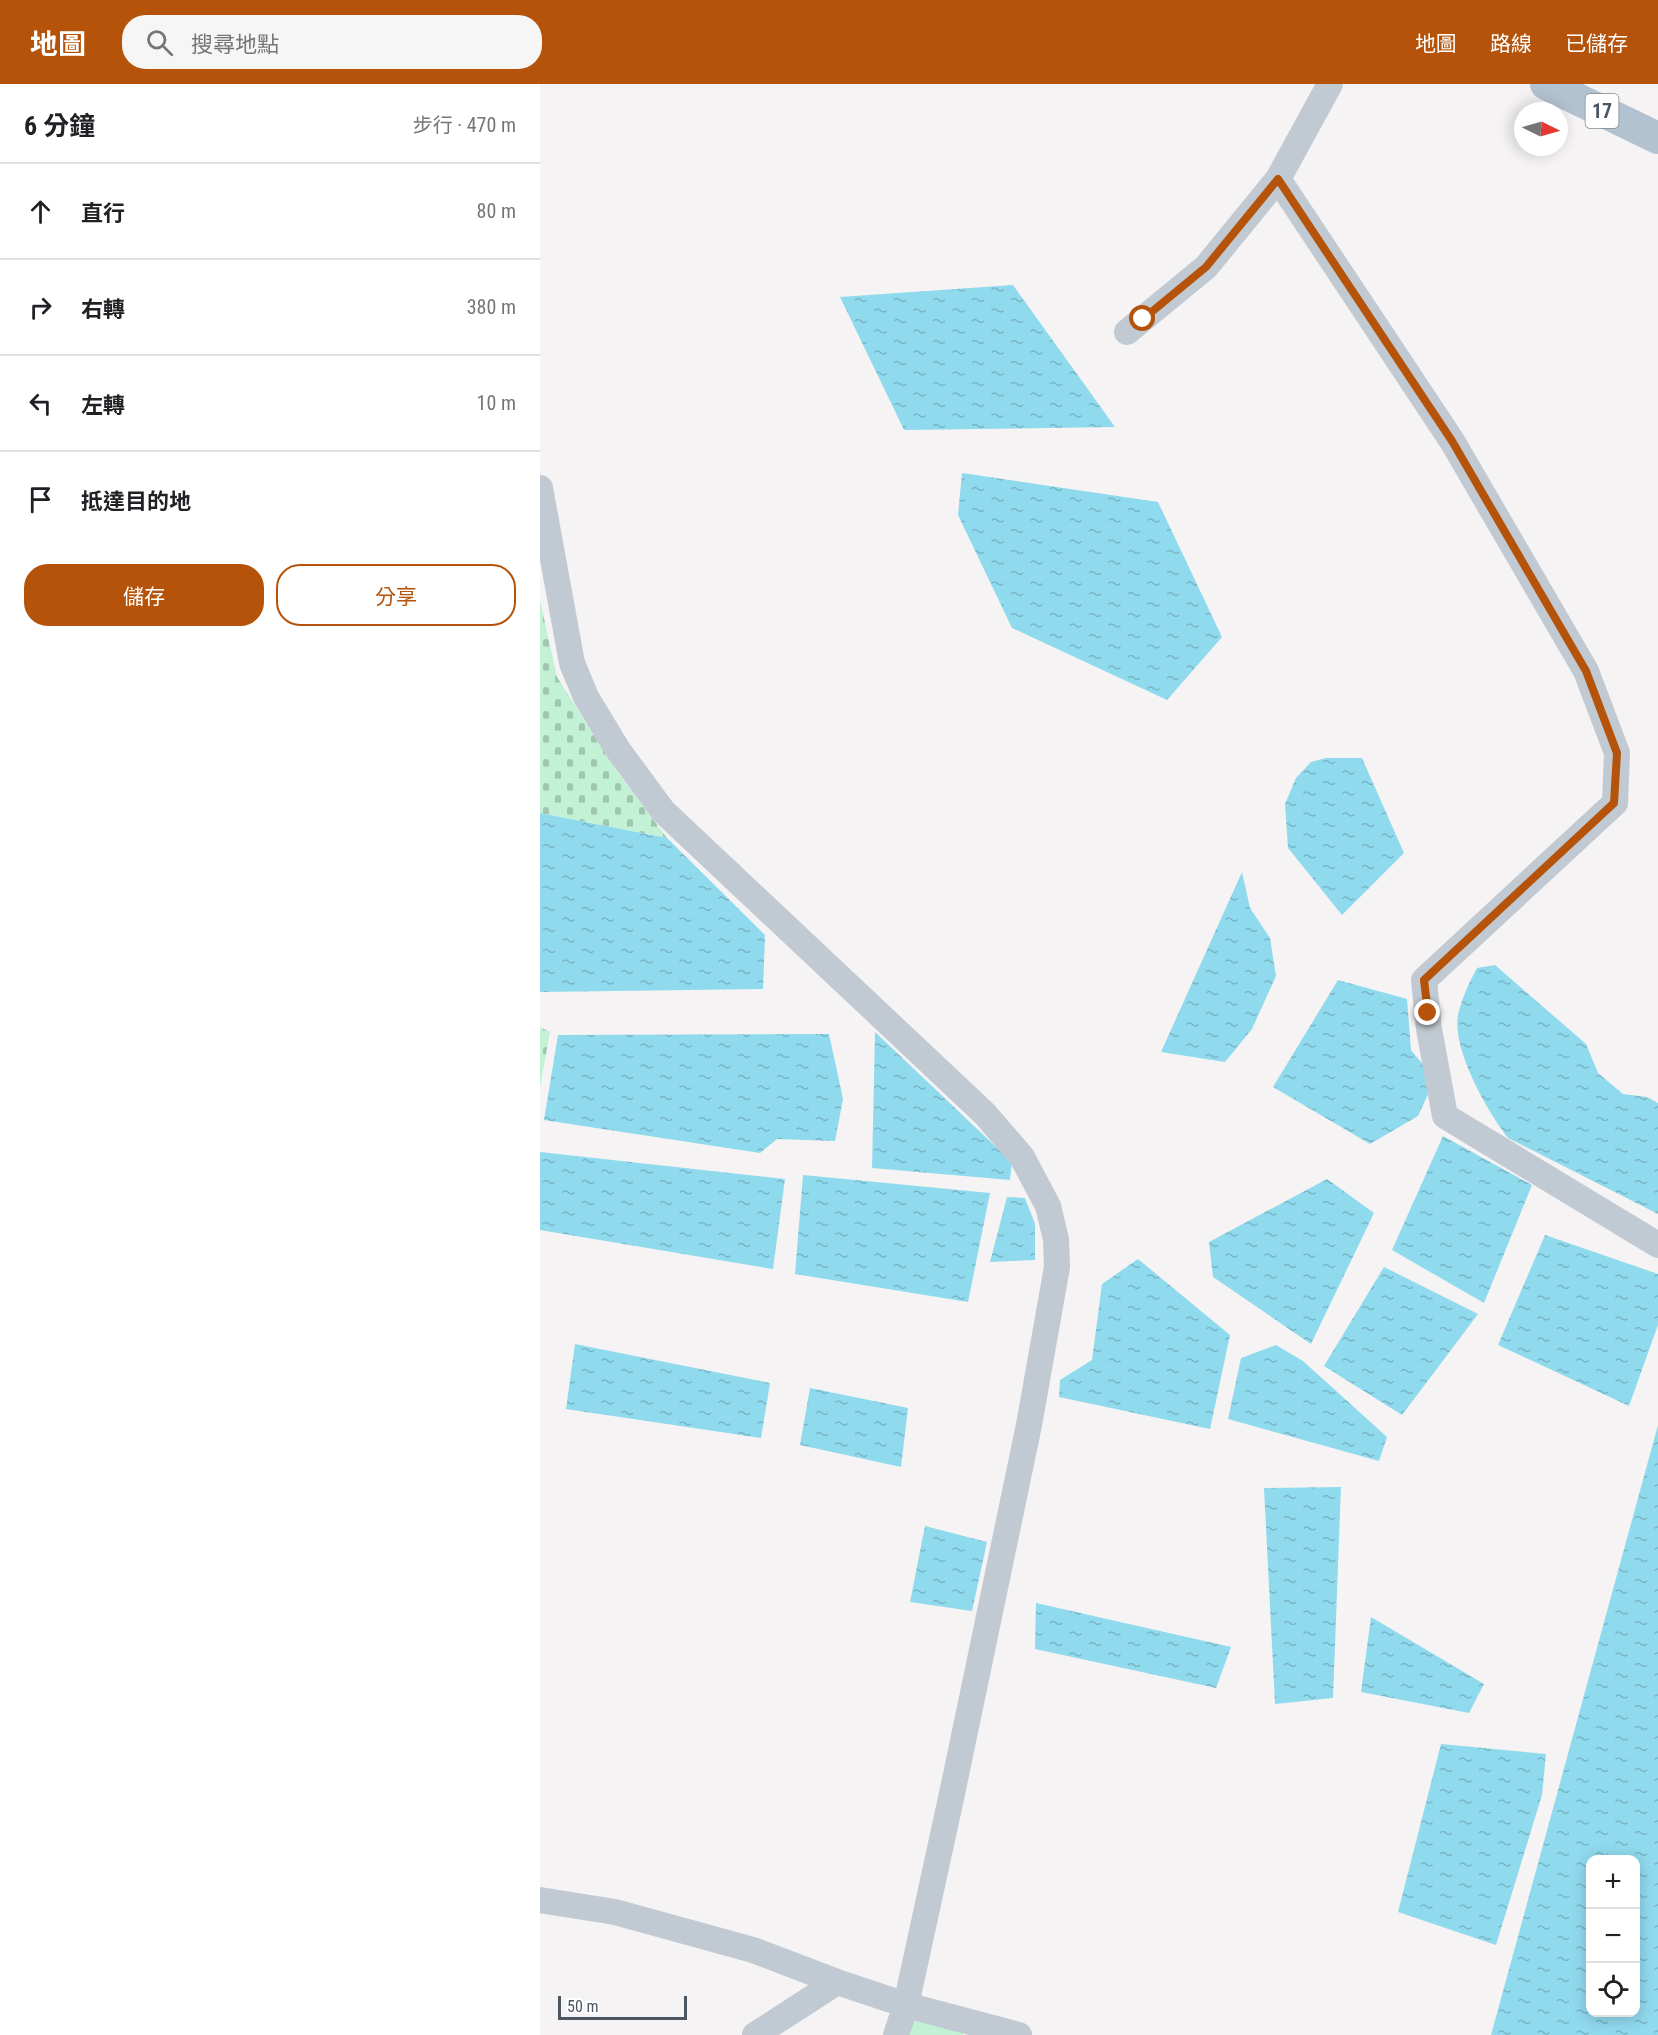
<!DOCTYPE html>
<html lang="zh-TW">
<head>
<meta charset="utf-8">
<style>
  body { margin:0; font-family:"Roboto Condensed","Noto Sans TC",sans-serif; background:#f6f6f6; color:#202124 }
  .controls { position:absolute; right:18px; bottom:18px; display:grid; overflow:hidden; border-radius:12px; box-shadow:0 3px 15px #0003 }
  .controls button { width:54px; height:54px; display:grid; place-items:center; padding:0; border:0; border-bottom:2px solid #e0e0e0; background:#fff; color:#202124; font:30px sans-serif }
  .compass { position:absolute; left:974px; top:18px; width:54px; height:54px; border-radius:50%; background:#fff; box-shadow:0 3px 15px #0003; rotate:95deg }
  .scale { position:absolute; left:18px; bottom:15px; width:129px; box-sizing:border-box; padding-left:6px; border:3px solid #4a5661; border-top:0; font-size:16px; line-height:21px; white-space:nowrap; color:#4a5661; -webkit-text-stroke:4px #fff; paint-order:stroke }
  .stop { position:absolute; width:18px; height:18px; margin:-14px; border:4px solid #b45309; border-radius:50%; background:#fff }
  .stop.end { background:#b45309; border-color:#fff; box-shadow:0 2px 6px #0008 }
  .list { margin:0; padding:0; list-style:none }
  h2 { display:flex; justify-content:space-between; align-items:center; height:78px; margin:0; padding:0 24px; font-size:26px }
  h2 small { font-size:20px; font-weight:400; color:#757577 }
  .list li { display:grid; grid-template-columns:39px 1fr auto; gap:18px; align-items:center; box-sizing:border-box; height:96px; padding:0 24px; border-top:2px solid #e0e0e0 }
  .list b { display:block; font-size:22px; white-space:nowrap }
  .list em { font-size:20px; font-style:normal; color:#757577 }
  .actions { display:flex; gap:12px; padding:18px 24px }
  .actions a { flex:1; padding:14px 0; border:2px solid #b45309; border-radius:24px; text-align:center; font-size:21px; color:#b45309 }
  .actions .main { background:#b45309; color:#fff }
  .icon { flex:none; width:33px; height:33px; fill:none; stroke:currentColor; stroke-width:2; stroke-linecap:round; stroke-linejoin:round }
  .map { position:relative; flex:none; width:1118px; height:1951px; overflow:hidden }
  header { display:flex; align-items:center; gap:36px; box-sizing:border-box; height:84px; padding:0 30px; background:#b45309; color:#fff }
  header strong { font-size:28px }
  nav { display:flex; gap:33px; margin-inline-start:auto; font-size:21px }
  .search { width:420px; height:54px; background:#f6f6f6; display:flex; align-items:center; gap:15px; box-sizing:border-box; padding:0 21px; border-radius:24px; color:#757577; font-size:22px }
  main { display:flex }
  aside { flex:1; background:#fff }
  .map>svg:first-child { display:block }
  .green { fill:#c3f1d5 }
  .cemetery { fill:url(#cemetery-stones) }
  .water { fill:url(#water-ripples); fill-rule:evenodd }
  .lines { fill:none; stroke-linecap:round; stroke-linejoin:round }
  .minor { stroke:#c1cad2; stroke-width:26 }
  .major { stroke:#b3c2d1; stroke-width:32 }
  .route { stroke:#b45309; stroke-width:8 }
  .labels { text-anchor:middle; stroke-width:4.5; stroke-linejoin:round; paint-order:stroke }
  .shield { fill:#fff; stroke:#808990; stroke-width:1.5 }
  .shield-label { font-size:20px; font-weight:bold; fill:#4a5661 }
</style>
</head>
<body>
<header>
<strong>地圖</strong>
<div class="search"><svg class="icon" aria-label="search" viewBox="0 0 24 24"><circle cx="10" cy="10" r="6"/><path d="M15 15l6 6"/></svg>搜尋地點</div>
<nav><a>地圖</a><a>路線</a><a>已儲存</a></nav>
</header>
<main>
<aside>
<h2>6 分鐘<small>步行 · 470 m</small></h2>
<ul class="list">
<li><svg class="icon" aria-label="ahead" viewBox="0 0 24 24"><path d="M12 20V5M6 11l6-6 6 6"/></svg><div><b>直行</b></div><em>80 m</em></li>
<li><svg class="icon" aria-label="right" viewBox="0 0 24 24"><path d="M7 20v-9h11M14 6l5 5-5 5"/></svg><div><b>右轉</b></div><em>380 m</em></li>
<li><svg class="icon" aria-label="left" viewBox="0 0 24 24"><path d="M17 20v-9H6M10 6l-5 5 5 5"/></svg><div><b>左轉</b></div><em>10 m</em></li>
<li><svg class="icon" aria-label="arrive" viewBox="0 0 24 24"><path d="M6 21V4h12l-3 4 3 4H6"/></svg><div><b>抵達目的地</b></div></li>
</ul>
<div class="actions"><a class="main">儲存</a><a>分享</a></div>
</aside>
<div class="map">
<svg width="1118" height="1951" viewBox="0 0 1118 1951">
  <defs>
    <pattern id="cemetery-stones" width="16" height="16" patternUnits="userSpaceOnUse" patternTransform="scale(1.5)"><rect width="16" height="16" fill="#c3f1d5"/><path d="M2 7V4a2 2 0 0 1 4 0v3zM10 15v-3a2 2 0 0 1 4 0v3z" fill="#a0c6b0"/></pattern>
    <pattern id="water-ripples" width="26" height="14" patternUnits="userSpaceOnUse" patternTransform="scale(1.5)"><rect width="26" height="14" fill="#90daee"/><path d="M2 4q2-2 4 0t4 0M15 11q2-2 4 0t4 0" fill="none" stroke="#78b4c4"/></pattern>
  </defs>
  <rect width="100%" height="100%" fill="#f5f3f3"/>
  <path class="green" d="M366,1921L427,1937L423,1951H356Z"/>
  <path class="cemetery" d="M0,516L17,593L78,689L127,754L0,729Z
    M0,943L10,948L0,1003Z"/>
  <path class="water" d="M473,201L575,343L364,346L300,213Z
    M422,389L618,418L682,553L627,616L472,544L418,431Z
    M786,674H822L864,769L802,831L748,764L745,720L756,694L771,678Z
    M0,729L127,754L225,851L223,905L0,908Z
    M702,788L710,824L730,854L736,892L712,945L685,978L621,968Z
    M955,881L1046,960L1058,989L1083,1010L1107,1013L1118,1019V1130L968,1054C947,1027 912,966 918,931C922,914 929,899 937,884Z
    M798,896L867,915L871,966L895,995L878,1032L830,1060L733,1003Z
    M335,948L472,1078L470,1096L332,1084Z
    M289,950L303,1015L295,1057L237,1055L220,1069L4,1036L18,951Z
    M903,1052L992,1101L944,1219L852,1166Z
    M0,1068L245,1095L233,1185L0,1146Z
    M263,1091L450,1109L428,1218L255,1190Z
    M787,1095L834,1129L771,1260L673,1193L669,1158Z
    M467,1113L485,1114L495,1140V1176L450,1178Z
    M1005,1151L1118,1190V1241L1089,1322L958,1261Z
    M598,1175L690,1251L670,1345L519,1313L520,1296L552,1276L562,1200Z
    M844,1183L938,1230L862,1331L784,1282Z
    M35,1260L230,1299L221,1354L26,1325Z
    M736,1261L763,1277L847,1353L839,1377L688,1335L701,1274Z
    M270,1304L368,1324L361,1383L260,1361Z
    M1118,1341V1951H951ZM1050,1776H1096V1928H1050Z
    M801,1403L793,1614L735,1620L724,1404Z
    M385,1442L447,1458L432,1527L370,1518Z
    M496,1519L691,1563L676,1604L495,1565Z
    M831,1533L944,1600L929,1629L821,1608Z
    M901,1660L1006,1670L1002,1711L956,1861L858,1828Z"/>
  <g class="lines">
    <path class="minor" d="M738,95L912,357L1046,587L1077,669L1075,719L884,896L889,945L905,1032L1118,1161
      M587,248L666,183L738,95L790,0
      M0,404L32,579L46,613L78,666L123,727L445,1030L482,1073L508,1122L516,1155L517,1183L489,1341L413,1705L366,1921L479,1951
      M0,1816L75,1828L213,1866L297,1898
      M215,1951L297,1898L366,1921L356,1951"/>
    <path class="major" d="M1006,0L1118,54"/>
  </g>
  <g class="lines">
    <path class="route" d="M603,235L666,183L738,95L912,357L1046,587L1077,669L1074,719L884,896L888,929"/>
  </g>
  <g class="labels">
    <rect class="shield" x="1045.5" y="10" width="33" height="34" rx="4.5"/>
    <g class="shield-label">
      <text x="1062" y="34">17</text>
    </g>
  </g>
</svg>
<div class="controls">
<button>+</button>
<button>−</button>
<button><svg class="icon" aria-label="locate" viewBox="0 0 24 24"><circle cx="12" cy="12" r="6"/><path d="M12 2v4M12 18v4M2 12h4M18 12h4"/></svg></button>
</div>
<svg class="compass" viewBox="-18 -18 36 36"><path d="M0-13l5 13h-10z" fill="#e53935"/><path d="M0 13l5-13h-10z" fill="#757577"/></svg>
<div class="scale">50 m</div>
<div class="stop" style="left:603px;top:235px"></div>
<div class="stop end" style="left:888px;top:929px"></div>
</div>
</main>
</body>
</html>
